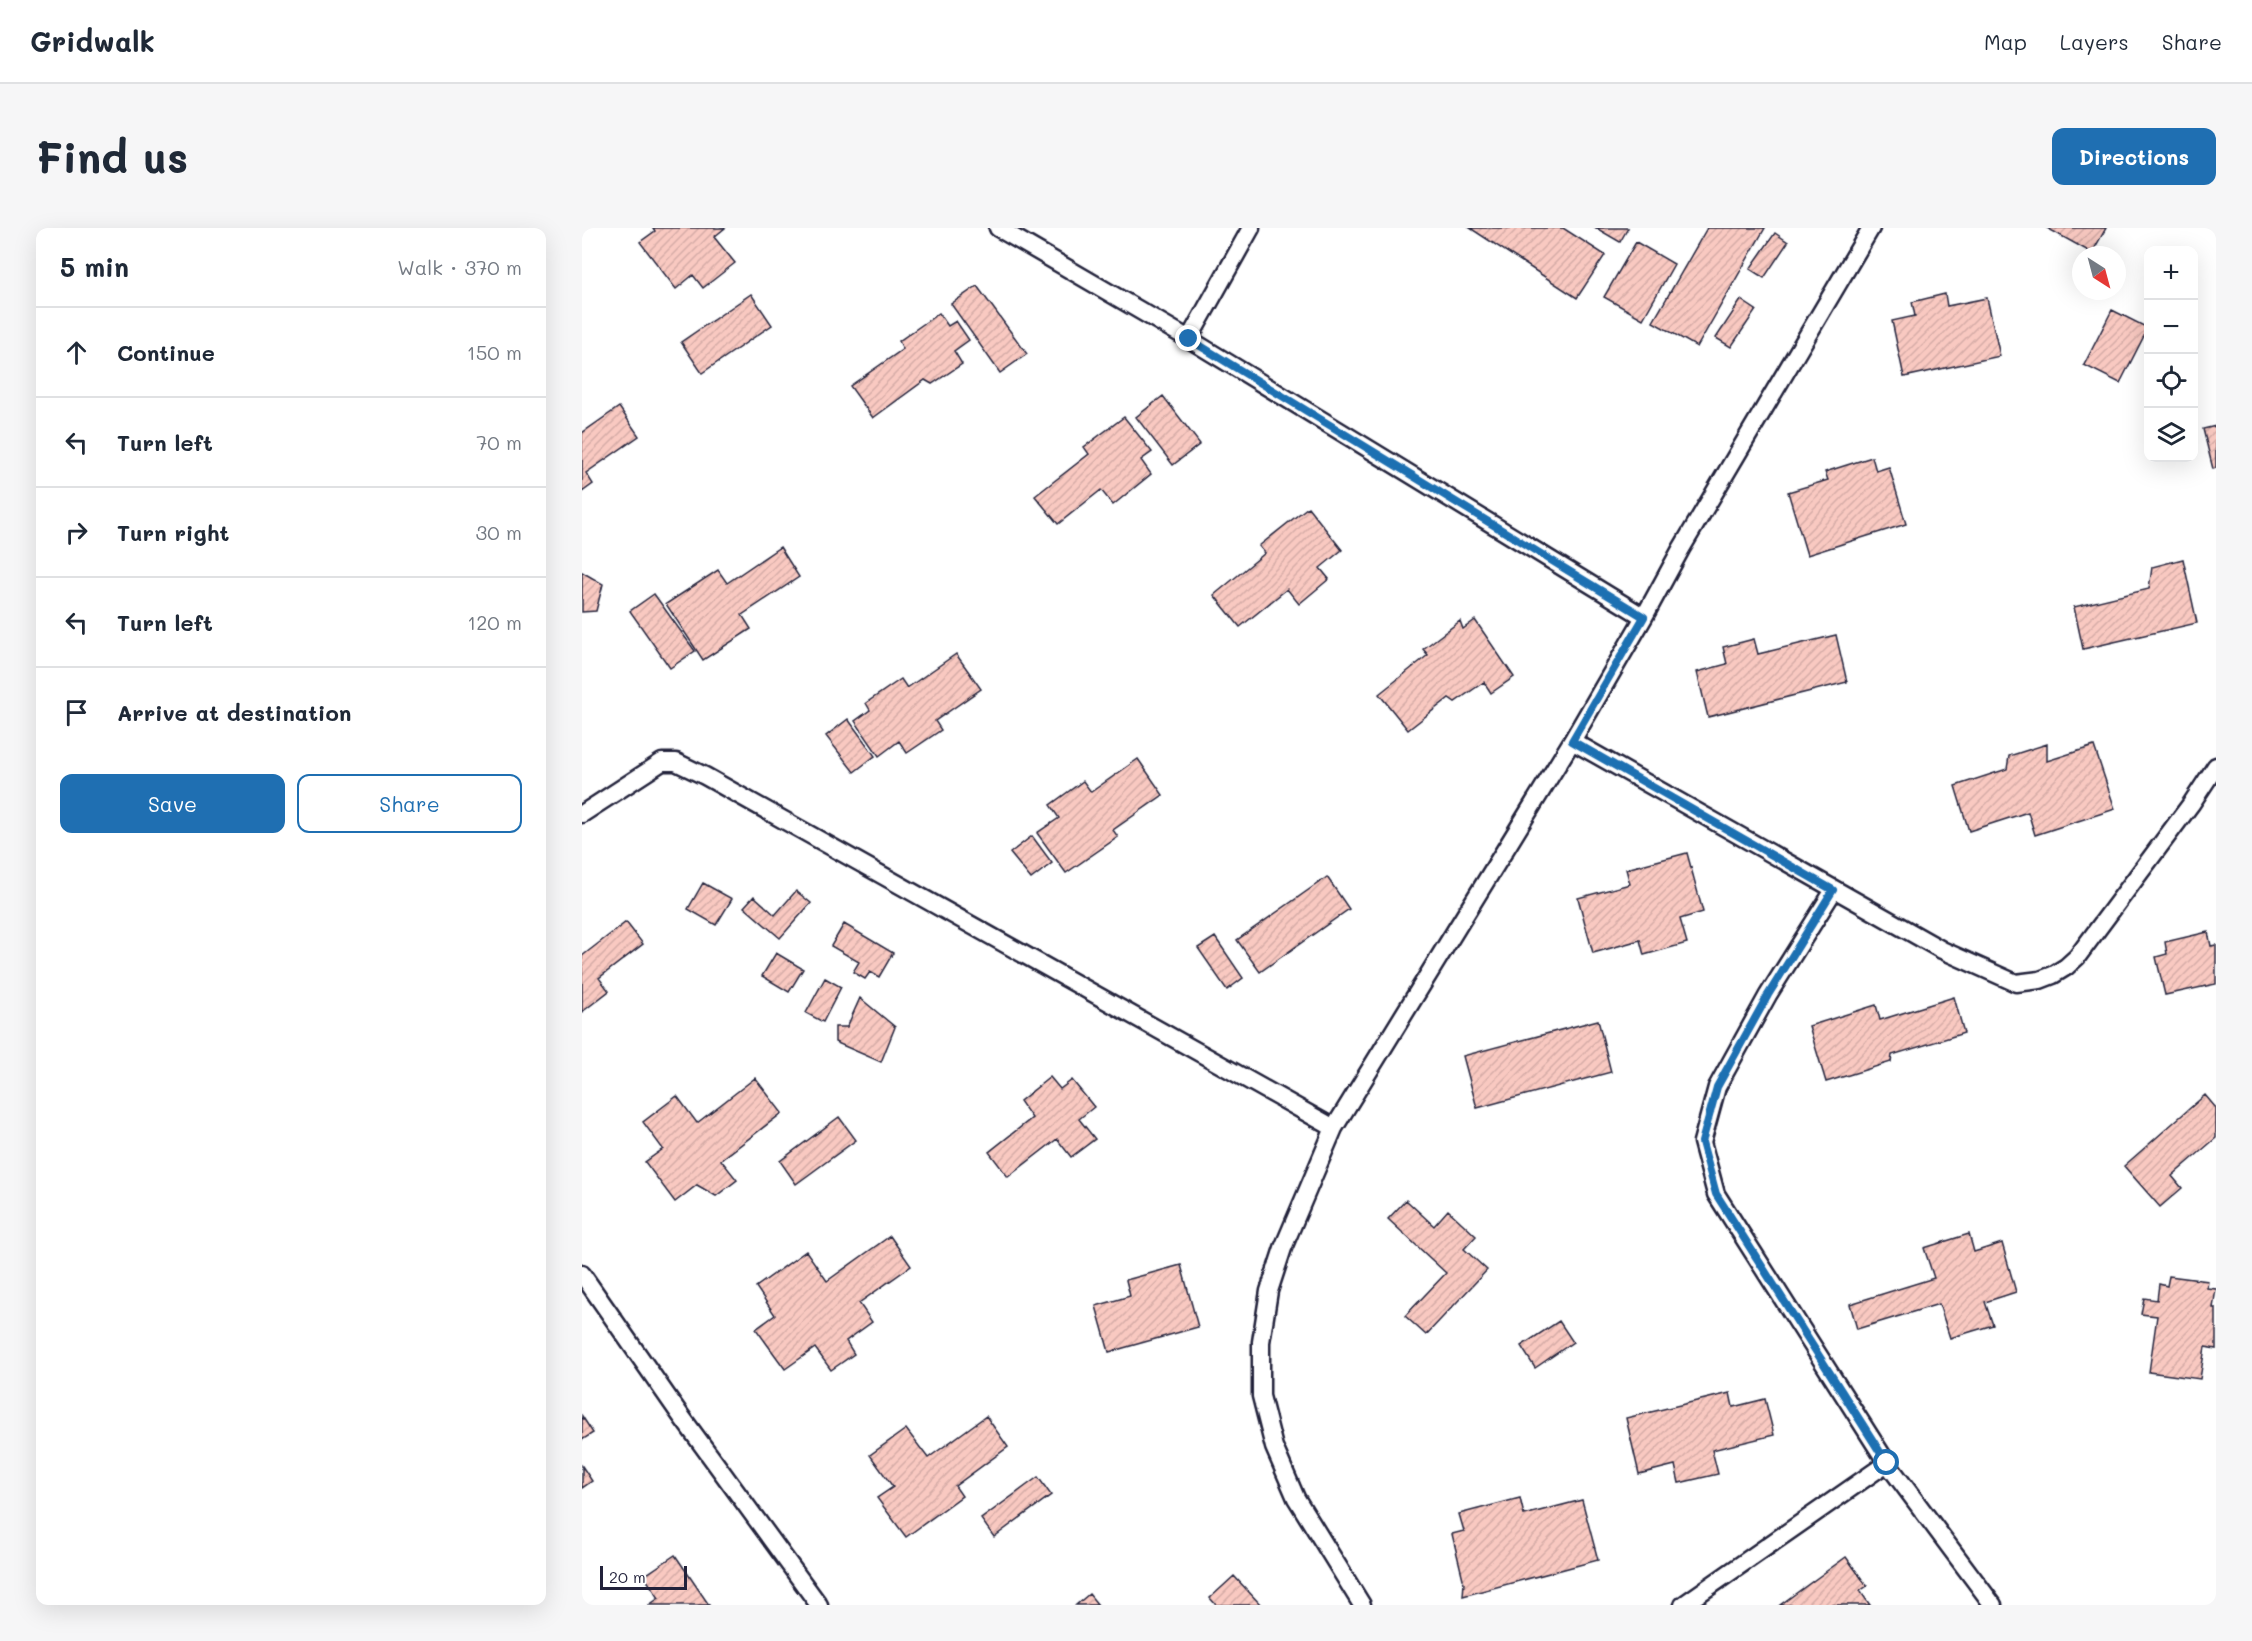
<!DOCTYPE html>
<html lang="en">
<head>
<meta charset="utf-8">
<style>
  body { margin:0; font-family:Mali,sans-serif; background:#f6f6f7; color:#1f2937 }
  .controls { position:absolute; right:18px; top:18px; display:grid; overflow:hidden; border-radius:12px; box-shadow:0 6px 24px #0002 }
  .controls button { width:54px; height:54px; display:grid; place-items:center; padding:0; border:0; border-bottom:2px solid #e0e1e3; background:#fff; color:#1f2937; font:30px sans-serif }
  .compass { position:absolute; left:1490px; top:18px; width:54px; height:54px; border-radius:50%; background:#fff; box-shadow:0 6px 24px #0002; rotate:144deg }
  .scale { position:absolute; left:18px; bottom:15px; width:87px; box-sizing:border-box; padding-left:6px; border:3px solid #22223b; border-top:0; font-size:16px; line-height:21px; white-space:nowrap; color:#22223b; -webkit-text-stroke:4px #fff; paint-order:stroke }
  .stop { position:absolute; width:18px; height:18px; margin:-14px; border:4px solid #1f6fb2; border-radius:50%; background:#fff }
  .stop.end { background:#1f6fb2; border-color:#fff; box-shadow:0 2px 6px #0008 }
  .list { margin:0; padding:0; list-style:none }
  h2 { display:flex; justify-content:space-between; align-items:center; height:78px; margin:0; padding:0 24px; font-size:26px }
  h2 small { font-size:20px; font-weight:400; color:#747a83 }
  .list li { display:grid; grid-template-columns:39px 1fr auto; gap:18px; align-items:center; box-sizing:border-box; height:90px; padding:0 24px; border-top:2px solid #e0e1e3 }
  .list b { display:block; font-size:22px; white-space:nowrap }
  .list em { font-size:20px; font-style:normal; color:#747a83 }
  .actions { display:flex; gap:12px; padding:18px 24px }
  .actions a { flex:1; padding:14px 0; border:2px solid #1f6fb2; border-radius:12px; text-align:center; font-size:21px; color:#1f6fb2 }
  .actions .main { background:#1f6fb2; color:#fff }
  .icon { flex:none; width:33px; height:33px; fill:none; stroke:currentColor; stroke-width:2; stroke-linecap:round; stroke-linejoin:round }
  .map { position:relative; flex:none; width:1634px; height:1377px; overflow:hidden; border-radius:12px }
  header { display:flex; align-items:center; gap:36px; box-sizing:border-box; height:84px; padding:0 30px; background:#fff; border-bottom:2px solid #e0e1e3 }
  header strong { font-size:28px }
  nav { display:flex; gap:33px; margin-inline-start:auto; font-size:21px }
  .intro { display:flex; align-items:center; justify-content:space-between; box-sizing:border-box; height:144px; padding:0 36px }
  h1 { margin:0; font-size:42px }
  .button { padding:15px 27px; border-radius:12px; background:#1f6fb2; color:#fff; font-size:21px; font-weight:700 }
  main { display:flex; gap:36px; padding:0 36px }
  aside { flex:1; background:#fff; border-radius:12px; box-shadow:0 6px 24px #0002 }
  .map>svg:first-child { display:block }
  .building { fill:url(#building-hatch); stroke:#22223b; stroke-width:1.5 }
  .lines { fill:none; stroke-linecap:round; stroke-linejoin:round }
  .lane-casing { stroke:#22223b; stroke-width:21 }
  .lane { stroke:#fff; stroke-width:16 }
  .route { stroke:#1f6fb2; stroke-width:8 }
</style>
</head>
<body>
<header>
<strong>Gridwalk</strong>
<nav><a>Map</a><a>Layers</a><a>Share</a></nav>
</header>
<div class="intro"><h1>Find us</h1><a class="button">Directions</a></div>
<main>
<aside>
<h2>5 min<small>Walk · 370 m</small></h2>
<ul class="list">
<li><svg class="icon" aria-label="ahead" viewBox="0 0 24 24"><path d="M12 20V5M6 11l6-6 6 6"/></svg><div><b>Continue</b></div><em>150 m</em></li>
<li><svg class="icon" aria-label="left" viewBox="0 0 24 24"><path d="M17 20v-9H6M10 6l-5 5 5 5"/></svg><div><b>Turn left</b></div><em>70 m</em></li>
<li><svg class="icon" aria-label="right" viewBox="0 0 24 24"><path d="M7 20v-9h11M14 6l5 5-5 5"/></svg><div><b>Turn right</b></div><em>30 m</em></li>
<li><svg class="icon" aria-label="left" viewBox="0 0 24 24"><path d="M17 20v-9H6M10 6l-5 5 5 5"/></svg><div><b>Turn left</b></div><em>120 m</em></li>
<li><svg class="icon" aria-label="arrive" viewBox="0 0 24 24"><path d="M6 21V4h12l-3 4 3 4H6"/></svg><div><b>Arrive at destination</b></div></li>
</ul>
<div class="actions"><a class="main">Save</a><a>Share</a></div>
</aside>
<div class="map">
<svg width="1634" height="1377" viewBox="0 0 1634 1377">
  <defs>
    <pattern id="building-hatch" width="6" height="6" patternUnits="userSpaceOnUse" patternTransform="scale(1.5)"><rect width="6" height="6" fill="#f9c9c1"/><path d="M-1 1l2-2M0 6l6-6M5 7l2-2" fill="none" stroke="#d5aca7"/></pattern>
  </defs>
  <rect width="100%" height="100%" fill="#fff"/>
  <filter id="ink" filterUnits="userSpaceOnUse"><feTurbulence type="fractalNoise" baseFrequency=".0167" numOctaves="2"/><feDisplacementMap in="SourceGraphic" scale="12" xChannelSelector="R" yChannelSelector="G"/><feConvolveMatrix kernelMatrix="1 2 1 2 8 2 1 2 1" color-interpolation-filters="sRGB"/></filter>
  <g filter="url(#ink)">
    <path class="building" d="M71,0H143L132,9L153,35L121,60L111,47L94,61L58,14L73,3Z
      M888,0H981L1023,27L995,70Z
      M1014,0H1046L1038,14Z
      M1125,0H1183L1115,119L1071,94Z
      M1465,0H1524L1510,25Z
      M1193,5L1206,14L1182,50L1168,41Z
      M1054,14L1092,36L1061,91L1022,69Z
      M395,58L445,126L418,145L369,76Z
      M169,66L190,97L120,145L99,114Z
      M1363,66L1365,78L1405,70L1418,128L1322,149L1310,93L1333,88L1330,74Z
      M1159,72L1174,82L1149,119L1134,110Z
      M1530,82L1566,100L1538,155L1502,137Z
      M357,85L366,98L374,93L387,112L372,123L380,136L350,156L343,152L291,190L268,158L321,121L317,113Z
      M581,168L618,216L591,237L554,189Z
      M37,179L57,208L4,245L11,256L0,264V205Z
      M542,189L570,224L559,232L569,246L531,277L519,262L476,296L453,268L507,226L502,219Z
      M1634,198V240L1631,241L1621,201Z
      M1290,229L1294,243L1307,239L1324,296L1225,327L1206,264L1246,252L1243,244Z
      M726,279L760,322L738,340L747,351L717,376L705,361L658,399L632,367L683,325L677,318Z
      M198,319L217,349L160,387L169,401L121,432L84,376L136,342L145,355Z
      M1601,331L1615,395L1501,421L1492,379L1567,361L1570,339Z
      M0,344L21,356L14,383L0,384Z
      M72,366L113,423L88,440L48,383Z
      M893,392L932,449L909,465L902,454L873,474L867,470L826,502L797,466L846,427L841,421L878,393L881,401Z
      M1254,407L1265,454L1126,489L1115,444L1145,436L1141,419L1172,411L1176,426Z
      M374,426L399,461L353,493L359,502L325,525L317,513L297,528L273,493L288,482L284,475L319,451L325,460Z
      M266,491L293,528L272,544L244,508Z
      M1465,516V533L1512,518L1533,581L1453,607L1446,584L1387,603L1373,558L1425,541L1427,528Z
      M556,531L581,567L531,602L536,609L484,645L455,605L477,590L468,577L501,553L509,564Z
      M450,608L470,635L449,651L428,625Z
      M1105,625L1121,684L1098,691L1105,715L1062,727L1058,712L1011,725L996,670L1048,656L1044,641Z
      M745,649L767,681L678,744L655,712Z
      M121,655L150,671L134,697L106,681Z
      M214,663L229,675L198,710L162,679L172,668L193,687Z
      M44,694L61,716L17,750L27,763L0,784V728Z
      M262,696L311,725L297,749L288,744L283,751L271,744L277,734L249,718Z
      M1626,704L1629,718L1634,717V756L1583,767L1574,729L1585,726L1583,714Z
      M633,709L661,750L645,762L616,720Z
      M194,725L221,741L207,764L180,748Z
      M243,750L259,759L241,794L224,785Z
      M1372,769L1382,805L1310,827L1309,834L1244,854L1227,798L1294,777L1298,792Z
      M278,770L313,799L299,834L253,814V799H265Z
      M1016,792L1029,844L895,880L881,828Z
      M468,849L478,861L490,852L512,879L497,891L513,911L489,929L475,911L426,949L407,924L450,890L438,873Z
      M173,850L200,885L139,932L155,952L134,968L115,957L93,974L63,934L81,921L61,894L95,868L115,895Z
      M1623,867L1634,880V910L1590,948L1600,960L1578,979L1542,938Z
      M257,889L274,912L214,956L198,933Z
      M824,972L852,998L866,982L894,1008L882,1021L905,1042L844,1107L823,1088L864,1045L806,991Z
      M1387,1006L1392,1024L1420,1015L1434,1064L1403,1074L1411,1097L1368,1110L1357,1076L1275,1101L1268,1076L1352,1050L1342,1020Z
      M308,1008L329,1038L277,1075L290,1094L264,1113L272,1126L249,1142L233,1120L203,1141L174,1101L193,1087L174,1059L224,1023L245,1053Z
      M599,1037L616,1099L527,1124L514,1078L548,1068L544,1052Z
      M1587,1048L1626,1053L1625,1060L1634,1061L1631,1080H1634V1121L1623,1119L1618,1151L1567,1144L1575,1088L1559,1086L1562,1070L1575,1072L1577,1056L1585,1058Z
      M977,1093L991,1114L953,1140L939,1118Z
      M1148,1165L1151,1179L1183,1171L1192,1207L1130,1222L1136,1246L1097,1255L1093,1237L1057,1246L1044,1190Z
      M0,1188L11,1205L0,1212Z
      M404,1188L426,1219L373,1258L380,1268L324,1309L295,1270L311,1259L288,1227L324,1201L346,1230Z
      M0,1238L10,1253L0,1260Z
      M456,1249L469,1267L412,1309L399,1291Z
      M938,1270L942,1287L1000,1272L1016,1332L881,1368L882,1355L870,1306L882,1303L877,1286Z
      M93,1327L127,1377H67L77,1370L62,1348Z
      M1264,1329L1285,1358L1278,1363L1288,1377H1198Z
      M652,1348L679,1377H634L628,1370Z
      M507,1366L516,1377H494Z"/>
    <g class="lines">
      <defs>
        <path id="lane" d="M416,0L607,111L1062,389
          M607,111L669,0
          M990,513L1360,722L1434,755L1458,752L1471,747L1484,739L1495,729L1609,576L1634,538
          M0,586L80,534H94L123,548L752,900
          M1252,662L1186,767L1135,859L1120,914L1134,966L1305,1235L1411,1377
          M0,1046L99,1188L237,1377
          M780,1377L714,1270L692,1219L679,1168V1114L687,1063L701,1020L752,900L990,513L1062,389L1099,321L1289,0
          M1101,1377L1305,1235"/>
      </defs>
      <use href="#lane" class="lane-casing"/>
      <use href="#lane" class="lane"/>
    </g>
  </g>
  <g class="lines" filter="url(#ink)">
    <path class="route" d="M607,111L1062,389L990,513L1251,662L1186,767L1135,859L1120,914L1134,966L1305,1235"/>
  </g>
</svg>
<div class="controls">
<button>+</button>
<button>−</button>
<button><svg class="icon" aria-label="locate" viewBox="0 0 24 24"><circle cx="12" cy="12" r="6"/><path d="M12 2v4M12 18v4M2 12h4M18 12h4"/></svg></button>
<button><svg class="icon" aria-label="layers" viewBox="0 0 24 24"><path d="M12 4l9 5-9 5-9-5zM3 14l9 5 9-5"/></svg></button>
</div>
<svg class="compass" viewBox="-18 -18 36 36"><path d="M0-13l5 13h-10z" fill="#e53935"/><path d="M0 13l5-13h-10z" fill="#747a83"/></svg>
<div class="scale">20 m</div>
<div class="stop" style="left:1305px;top:1235px"></div>
<div class="stop end" style="left:607px;top:111px"></div>
</div>
</main>
</body>
</html>
